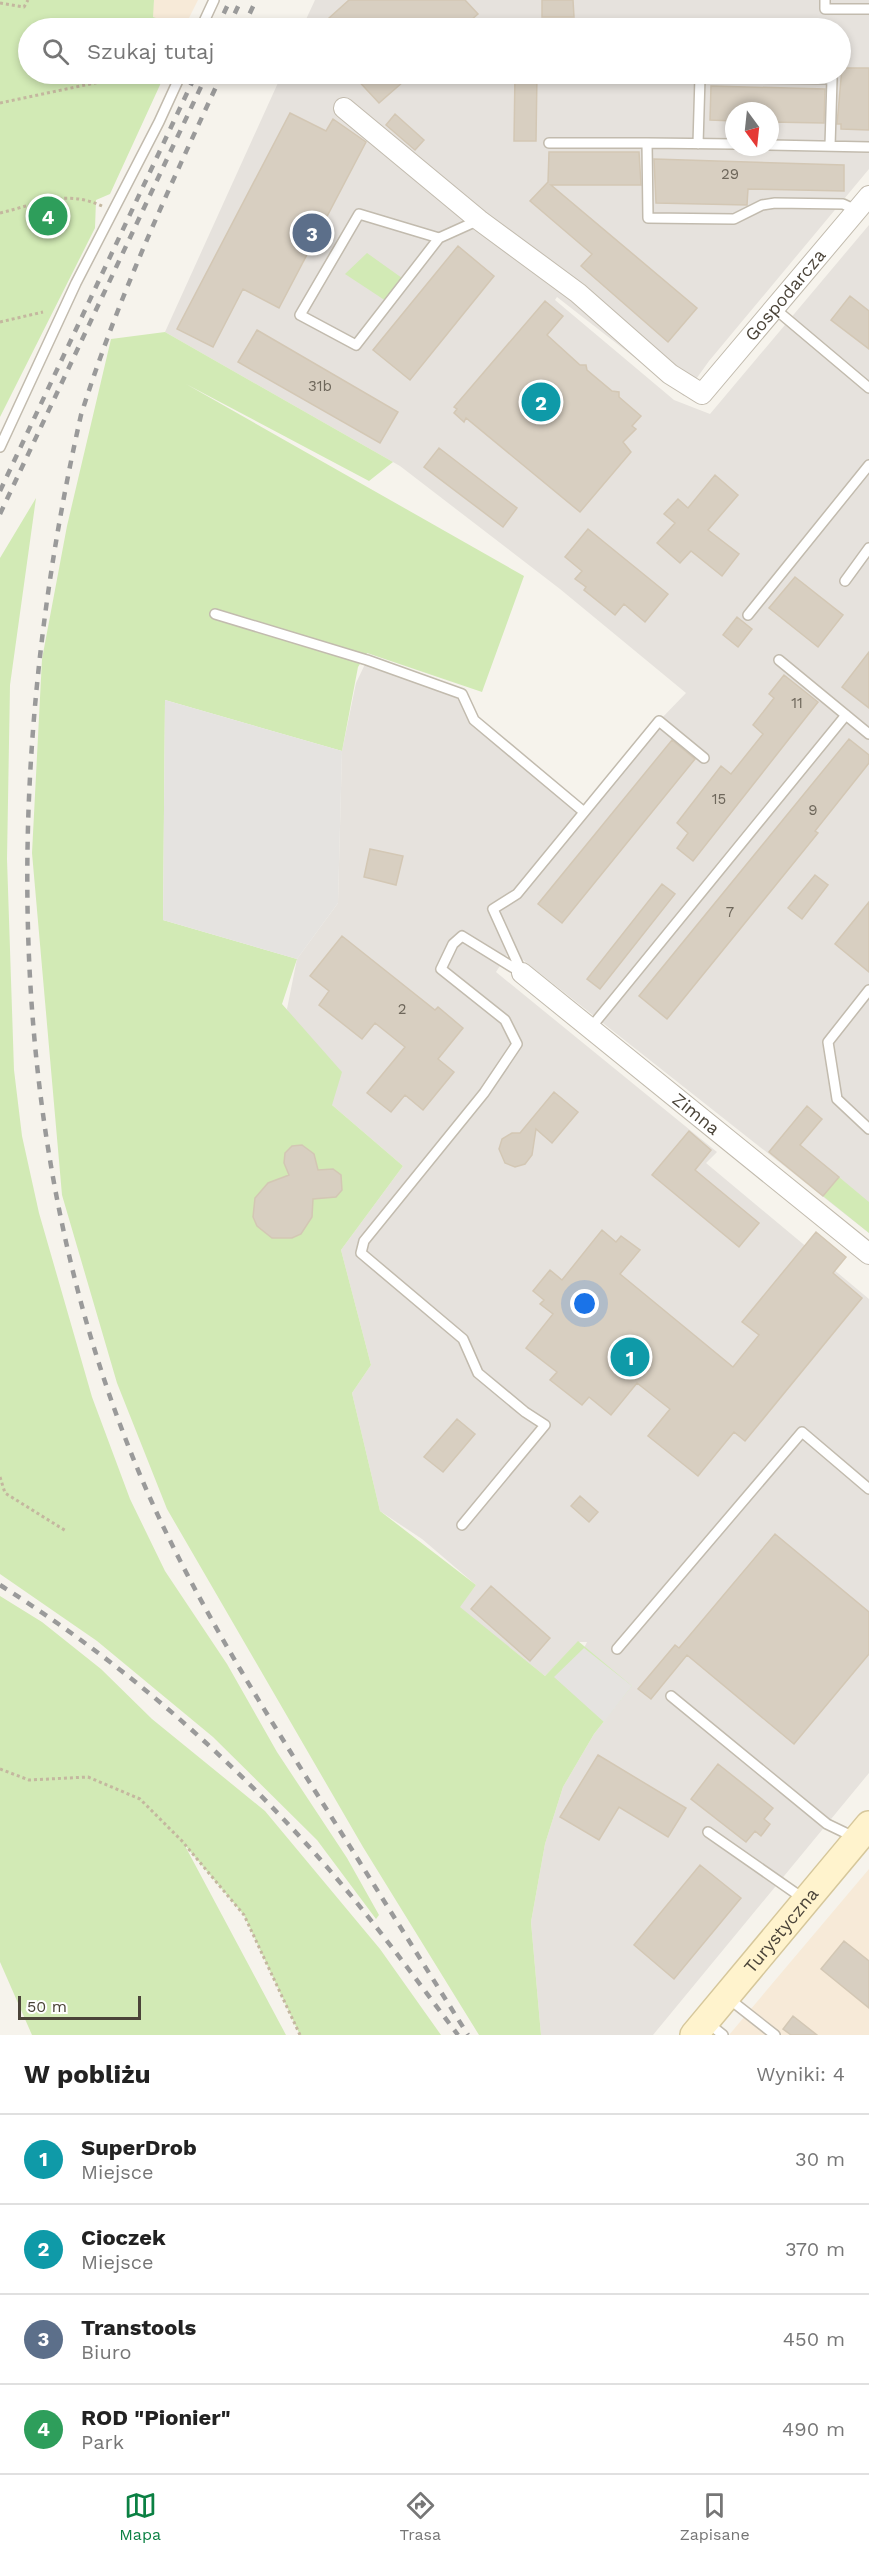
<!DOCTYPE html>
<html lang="pl">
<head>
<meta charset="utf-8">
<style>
  body { margin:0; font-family:"Work Sans",sans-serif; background:#f6f6f6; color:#222 }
  .compass { position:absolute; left:725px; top:102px; width:54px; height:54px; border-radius:50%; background:#fff; box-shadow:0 3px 9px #0003; rotate:165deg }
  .scale { position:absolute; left:18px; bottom:15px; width:123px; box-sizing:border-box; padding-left:6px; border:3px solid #4b4439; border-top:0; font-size:16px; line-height:21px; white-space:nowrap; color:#4b4439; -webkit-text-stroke:4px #fff; paint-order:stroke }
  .you { position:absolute; left:585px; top:1304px; width:21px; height:21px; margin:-15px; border:4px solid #fff; border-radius:50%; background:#1a73e8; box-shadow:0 0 0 9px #1a73e833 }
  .badge { display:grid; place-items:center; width:39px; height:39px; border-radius:50%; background:#0b8043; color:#fff; font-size:20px; font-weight:700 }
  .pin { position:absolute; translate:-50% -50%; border:3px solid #fff; box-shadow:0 2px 6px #0006 }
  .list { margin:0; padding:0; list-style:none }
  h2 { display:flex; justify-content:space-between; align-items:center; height:78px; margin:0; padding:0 24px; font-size:26px }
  h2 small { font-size:20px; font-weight:400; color:#767676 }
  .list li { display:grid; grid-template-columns:39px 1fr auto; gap:18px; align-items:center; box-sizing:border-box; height:90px; padding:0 24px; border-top:2px solid #e0e0e0 }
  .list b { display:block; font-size:22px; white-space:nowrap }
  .list p { margin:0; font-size:20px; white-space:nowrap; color:#767676 }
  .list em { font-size:20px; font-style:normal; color:#767676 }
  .icon { flex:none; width:33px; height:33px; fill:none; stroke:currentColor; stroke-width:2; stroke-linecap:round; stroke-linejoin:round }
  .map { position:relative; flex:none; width:869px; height:2035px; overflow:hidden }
  .search { position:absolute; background:#fff; box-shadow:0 3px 9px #0003; left:18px; right:18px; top:18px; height:66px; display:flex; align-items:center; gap:15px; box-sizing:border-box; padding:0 21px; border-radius:33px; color:#767676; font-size:22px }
  .sheet { height:438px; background:#fff }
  nav { display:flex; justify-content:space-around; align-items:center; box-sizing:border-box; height:84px; border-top:2px solid #e0e0e0; background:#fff; font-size:16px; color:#767676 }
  nav a { display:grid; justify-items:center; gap:3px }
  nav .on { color:#0b8043 }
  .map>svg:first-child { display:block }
  .commercial { fill:#f7ead8 }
  .industrial { fill:#e6e2dd; fill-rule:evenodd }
  .green { fill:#d2eab5 }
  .parking { fill:#e5e3e0 }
  .building { fill:#d8cfc1; stroke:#d3c7b4; stroke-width:1.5 }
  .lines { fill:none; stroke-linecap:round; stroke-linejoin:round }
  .lane-casing { stroke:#c2bbae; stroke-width:12 }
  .street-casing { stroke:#c2bbae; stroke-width:22 }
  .secondary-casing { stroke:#d6c79b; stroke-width:30 }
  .path { stroke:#c4b79f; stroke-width:3; stroke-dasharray:3 3; stroke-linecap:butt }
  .lane { stroke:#fff; stroke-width:9 }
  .street { stroke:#fff; stroke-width:20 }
  .secondary { stroke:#fff3cd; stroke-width:27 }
  .rail { stroke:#9a9a9a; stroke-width:4.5; stroke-dasharray:8 8; stroke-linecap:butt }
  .labels { text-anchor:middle; stroke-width:4.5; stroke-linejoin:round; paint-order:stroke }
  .number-label { font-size:15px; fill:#6e675b }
  .street-label { font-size:18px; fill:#4b4439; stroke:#fff }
</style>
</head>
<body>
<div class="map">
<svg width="869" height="2035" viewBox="0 0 869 2035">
  <rect width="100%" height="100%" fill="#f6f3ec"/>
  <path class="commercial" d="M154,0H198L185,26L152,17Z
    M869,1869V2035H729Z"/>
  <path class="industrial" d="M315,0H869V169L709,361L684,396L557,297L555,300L674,400L710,414L869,225V1233L518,956L494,913L507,955L496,972L717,1152L706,1163L869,1299V1773L653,2035H541L531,1922L545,1844L563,1787L594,1734L632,1686L584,1648L587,1642H578L545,1676L459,1607L476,1585L422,1539L380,1511L352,1393L371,1365L341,1250L403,1166L332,1105L287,1009L297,959L338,903L342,751L356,683L367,660L462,694L474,720L584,812L659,721L686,693L560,589L400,466L165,332L282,74H840V28H302ZM734,111H770V147H734Z"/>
  <path class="green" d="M0,0H154L153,17L186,28H28V74H165L110,194L96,200L95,228L0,417Z
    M367,253L402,278L386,301L345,274Z
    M165,332L393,462L369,481L186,384L524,576L482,692L367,653L358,667L342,751L165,700L163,920L297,959L282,1004L342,1072L332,1105L403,1166L341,1250L371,1365L352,1393L380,1511L476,1585L460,1607L545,1676L578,1641L632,1686L594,1734L563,1787L545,1844L531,1922L541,2035H479L363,1847L167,1509L117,1383L62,1195L32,853L42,659L67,526L111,339Z
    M36,498L10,685L7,859L14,1070L22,1136L39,1213L92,1397L130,1499L165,1571L227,1664L277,1752L347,1858L379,1915L376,1919L317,1840L213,1737L97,1641L0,1574V558Z
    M839,1177L869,1202V1233L823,1196Z
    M0,1596L42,1622L101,1669L152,1719L265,1811L380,1949L441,2035H300L244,1915L184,1844L286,2035H32L0,1962Z"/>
  <path class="parking" d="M165,700L342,751L338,903L297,959L163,920Z
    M584,1648L632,1686L604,1722L554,1677Z"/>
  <path class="building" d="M349,0H465L478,14L462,28H318Z
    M542,0H573L574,17H542Z
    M842,68H869V130L841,129V124H837Z
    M352,74H412L379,103Z
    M515,74H537L536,141H514Z
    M711,86L825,89L824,123L770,122V111H734V121L710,120Z
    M290,113L326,131L333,119L366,142L279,308L243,289L213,347L177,329Z
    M395,114L424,140L415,150L386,125Z
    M549,152H639L641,185H551L697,308L668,342L581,266L592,254L530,201L548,182Z
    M654,159L844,165V191L748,189L747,205L656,203Z
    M458,246L494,276L410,380L373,350Z
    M850,296L869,311V349L831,320Z
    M545,301L563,316L547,335L580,365H586L587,370L612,391L619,392V397L641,416L632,426L636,429L623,442L631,452L580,512L466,418L464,422L454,413L457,409L454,407Z
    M257,330L398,412L380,443L238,362Z
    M439,448L517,508L503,527L424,467Z
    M715,475L738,495L708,530L739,554L722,576L691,551L680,563L657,543L675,523L664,514L678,499L688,508Z
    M588,529L668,594L645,622L624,604L615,615L584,590L586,587L575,579L582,571L565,557Z
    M795,577L843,615L818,647L769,608Z
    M737,617L752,629L738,647L723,635Z
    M869,652V708L842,687Z
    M784,675L818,702L693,861L677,848L688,833L677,823L721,766L731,774L763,734L753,725L774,698L769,694Z
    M849,739L869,755V763L815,831L818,833L667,1019L639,996Z
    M672,740L695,759L562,923L538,904Z
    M370,849L403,856L396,885L364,877Z
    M815,875L828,885L802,919L788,908Z
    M662,884L675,894L600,989L587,979Z
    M869,902V972L835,944Z
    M342,936L435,1010L438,1007L463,1028L438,1059L454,1072L423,1110L405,1095L391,1112L367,1093L405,1047L375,1023L362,1039L319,1005L329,991L310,976Z
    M554,1092L578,1112L552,1143L536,1129L532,1155L525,1164L515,1167L505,1163L499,1149L502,1139L512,1133H520Z
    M807,1106L822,1119L800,1145L839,1177L823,1196L769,1152Z
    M689,1131L711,1150L695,1170L759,1223L739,1247L652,1175Z
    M302,1145L314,1154L318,1170L333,1169L341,1175L342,1190L336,1197L313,1199L312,1217L301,1234L292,1238H272L257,1226L253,1217L255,1198L268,1183L289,1175L284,1163L285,1153L292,1146Z
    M602,1230L616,1242L621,1236L640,1250L620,1274L733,1367L759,1335L742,1322L816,1232L846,1257L833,1273L862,1298L745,1441L734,1432L698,1476L648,1436L670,1409L637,1383L611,1415L589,1397L582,1405L550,1380L557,1372L526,1348L553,1314L540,1304L544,1300L533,1291L550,1270L562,1280Z
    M457,1419L475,1434L443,1472L424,1457Z
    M580,1496L598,1512L589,1522L571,1506Z
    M775,1534L869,1612V1654L794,1744L687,1655L651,1699L638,1689L675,1645L679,1648Z
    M491,1586L550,1638L530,1661L471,1609Z
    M598,1755L686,1808L668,1837L619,1807L599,1840L560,1817Z
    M718,1764L773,1808L764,1819L770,1824L761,1836L755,1831L746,1842L691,1799Z
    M700,1865L741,1898L674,1979L634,1945Z
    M844,1941L869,1961V2008L821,1969Z
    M793,2016L817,2035H791L783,2029Z"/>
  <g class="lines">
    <defs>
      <path id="lane" d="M825,0V9H869
        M201,28L214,0
        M549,143H647
        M698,144L700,77L832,79L830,146
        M734,144L647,143L648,218L734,219L762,205L775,203L843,204L856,210
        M770,145L869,147
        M439,238L359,214L300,315L356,345L439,238L479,220
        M774,308L869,388
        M0,447L76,283L159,122L181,74
        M845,581L869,548
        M215,614L367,660L462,694L474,720L584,812
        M748,615L869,465
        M779,660L869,734
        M522,973L493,909L517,894L659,721L704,758
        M869,990L828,1042L837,1099L869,1129
        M593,1025L846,715
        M462,1525L545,1425L525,1412L478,1373L463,1339L361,1253L364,1241L484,1093L517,1044L505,1020L441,969L453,944L462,936L522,973
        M617,1649L802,1432L869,1489
        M671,1696L827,1824L854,1837
        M708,1832L804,1899
        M728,1998L775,2035
        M708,2023L723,2035"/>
      <g id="street">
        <path id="s1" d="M344,108L479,220L578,293L670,374L702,394L869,196"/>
        <path id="s2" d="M522,973L869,1254"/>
      </g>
      <g id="secondary">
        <path id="s3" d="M694,2035L869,1825"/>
      </g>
    </defs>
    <use href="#lane" class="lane-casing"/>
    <use href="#street" class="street-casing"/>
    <use href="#secondary" class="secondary-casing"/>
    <path class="path" d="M0,3L24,7L28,0
      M0,103L109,80
      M0,213C38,204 65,189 102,206
      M0,322L43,312
      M0,1477L5,1493L66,1531
      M0,1769L29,1780L88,1777L140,1799L182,1841L244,1915L300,2035"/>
    <use href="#lane" class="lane"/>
    <use href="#street" class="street"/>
    <use href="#secondary" class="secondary"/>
    <path class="rail" d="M217,28L230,0
      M228,28L241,0
      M243,28L256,0
      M222,74C170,186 118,297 81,415C0,772 0,1169 155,1509C202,1611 262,1707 322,1802C371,1880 419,1957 468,2035
      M0,491L196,74
      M0,514L207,74
      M0,1585C122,1662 232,1758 326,1866C373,1920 415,1978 458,2035"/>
  </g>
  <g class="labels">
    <g class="number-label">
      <text x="730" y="179">29</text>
      <text x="320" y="391">31b</text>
      <text x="797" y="708">11</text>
      <text x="719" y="804">15</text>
      <text x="813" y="815">9</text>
      <text x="730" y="917">7</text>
      <text x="402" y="1014">2</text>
    </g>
    <g class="street-label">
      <text dy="6" stroke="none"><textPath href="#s1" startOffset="588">Gospodarcza</textPath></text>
      <text dy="6" stroke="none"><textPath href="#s2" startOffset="224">Zimna</textPath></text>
      <text dy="6" stroke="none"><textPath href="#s3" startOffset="136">Turystyczna</textPath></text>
    </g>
  </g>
</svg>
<svg class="compass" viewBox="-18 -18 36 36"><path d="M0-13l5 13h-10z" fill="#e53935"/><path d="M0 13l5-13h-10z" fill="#767676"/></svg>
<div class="scale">50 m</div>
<div class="you"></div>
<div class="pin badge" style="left:630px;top:1357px;background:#0f9aa8">1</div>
<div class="pin badge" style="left:541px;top:402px;background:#0f9aa8">2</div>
<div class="pin badge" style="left:312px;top:233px;background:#5c6f8a">3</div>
<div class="pin badge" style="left:48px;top:216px;background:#2e9e5b">4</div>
<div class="search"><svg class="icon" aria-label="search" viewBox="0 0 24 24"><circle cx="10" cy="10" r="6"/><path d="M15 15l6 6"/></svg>Szukaj tutaj</div>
</div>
<section class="sheet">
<h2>W pobliżu<small>Wyniki: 4</small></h2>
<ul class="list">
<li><span class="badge" style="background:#0f9aa8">1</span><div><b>SuperDrob</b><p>Miejsce</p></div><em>30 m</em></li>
<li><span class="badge" style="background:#0f9aa8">2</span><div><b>Cioczek</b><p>Miejsce</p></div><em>370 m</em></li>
<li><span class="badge" style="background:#5c6f8a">3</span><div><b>Transtools</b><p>Biuro</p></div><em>450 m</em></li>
<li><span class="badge" style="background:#2e9e5b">4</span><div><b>ROD &quot;Pionier&quot;</b><p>Park</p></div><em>490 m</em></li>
</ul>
</section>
<nav>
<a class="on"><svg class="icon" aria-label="map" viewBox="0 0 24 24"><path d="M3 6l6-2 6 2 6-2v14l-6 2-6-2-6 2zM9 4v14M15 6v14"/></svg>Mapa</a>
<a><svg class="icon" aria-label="directions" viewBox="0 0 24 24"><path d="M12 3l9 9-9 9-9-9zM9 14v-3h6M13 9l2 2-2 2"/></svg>Trasa</a>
<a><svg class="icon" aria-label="saved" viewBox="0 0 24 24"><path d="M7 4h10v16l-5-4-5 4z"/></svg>Zapisane</a>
</nav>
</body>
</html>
